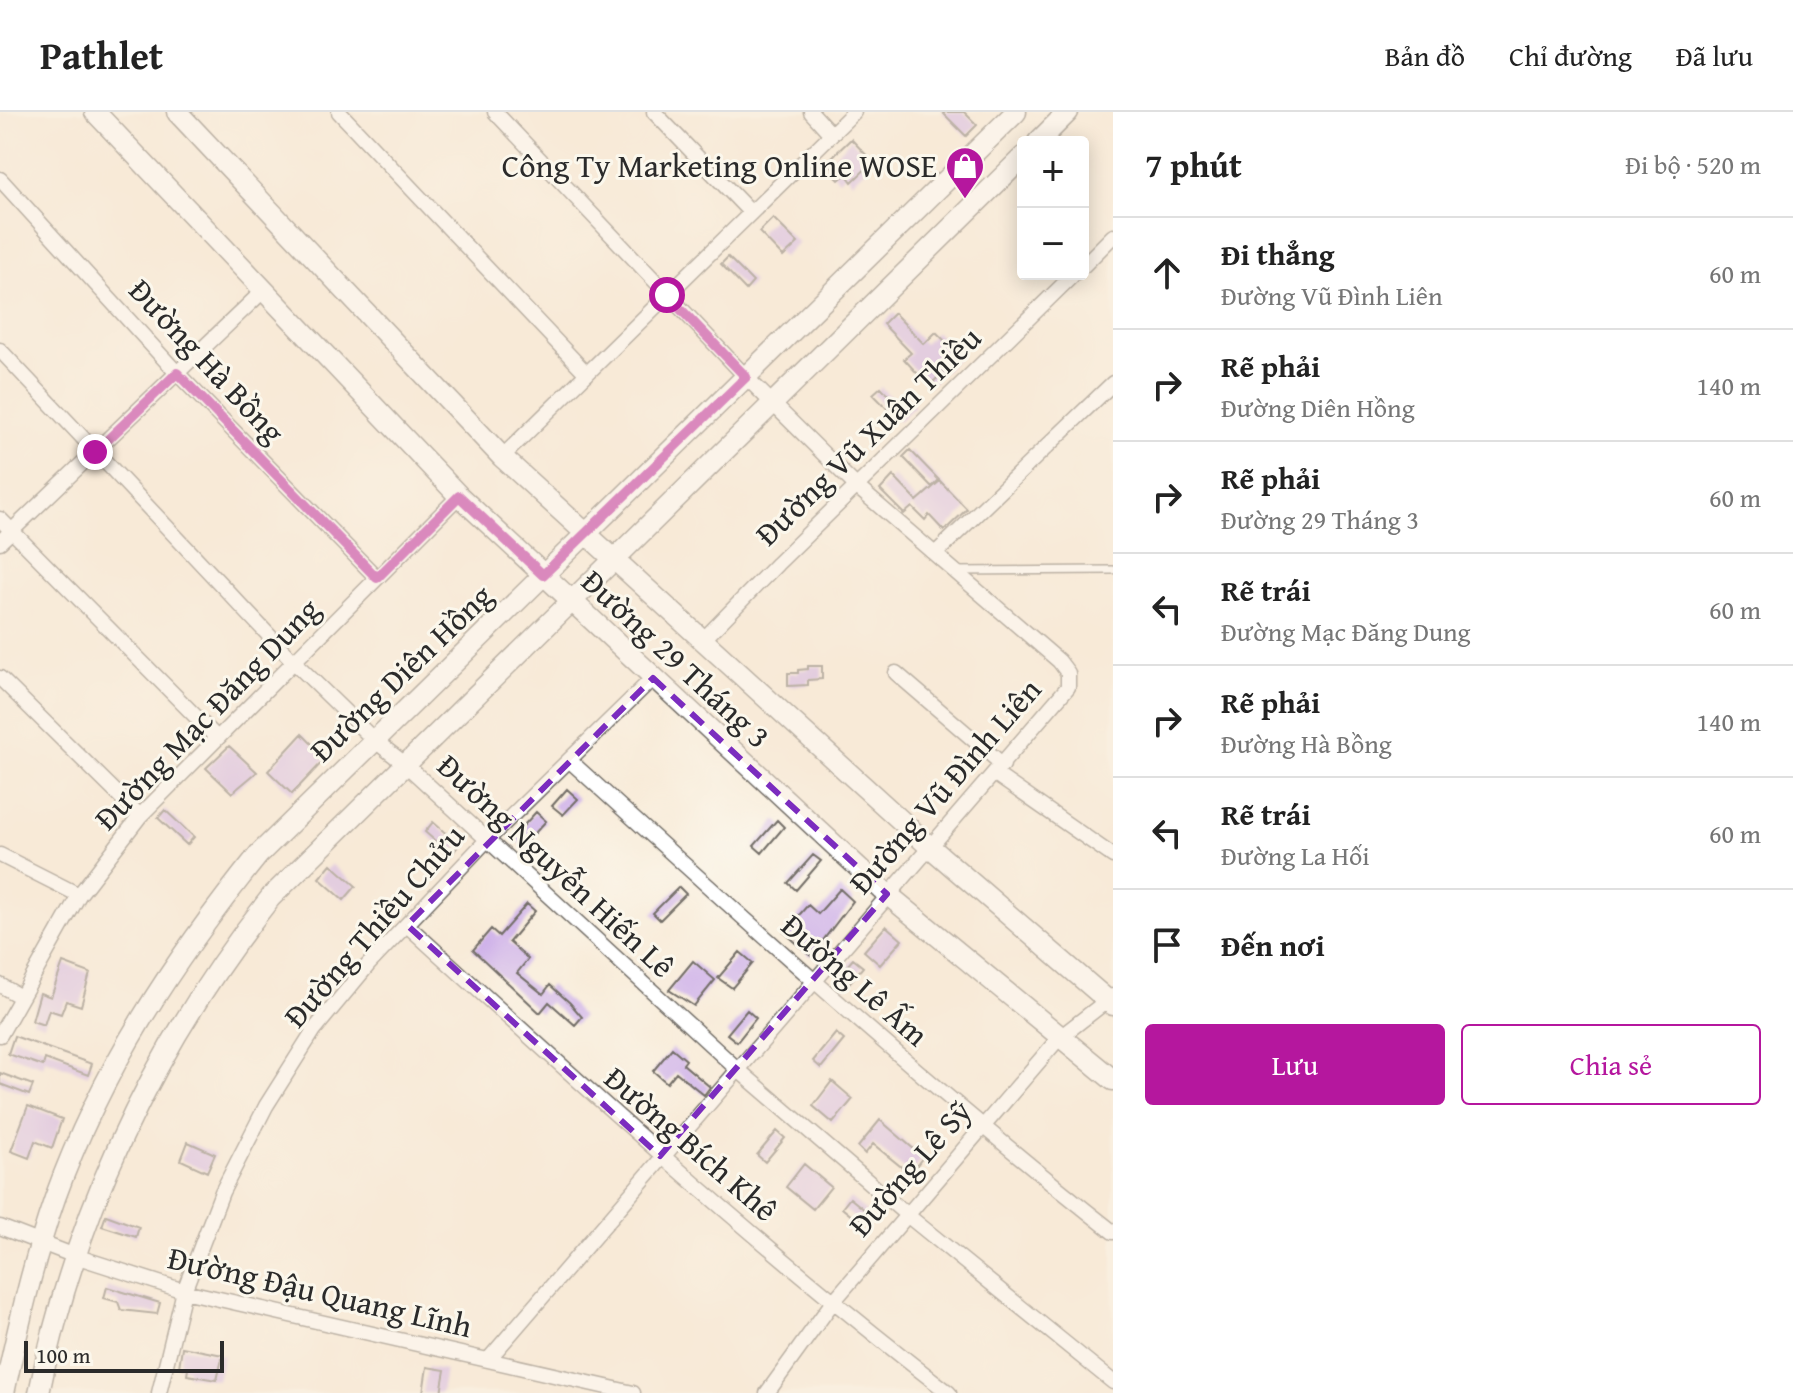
<!DOCTYPE html>
<html lang="vi">
<head>
<meta charset="utf-8">
<style>
  body { margin:0; font-family:"Gentium Book Plus",serif; background:#f6f6f6; color:#222 }
  .controls { position:absolute; right:24px; top:24px; display:grid; overflow:hidden; border-radius:8px; box-shadow:0 4px 20px #0003 }
  .controls button { width:72px; height:72px; display:grid; place-items:center; padding:0; border:0; border-bottom:2px solid #e0e0e0; background:#fff; color:#222; font:40px sans-serif }
  .scale { position:absolute; left:24px; bottom:20px; width:200px; box-sizing:border-box; padding-left:8px; border:4px solid #2b2b2b; border-top:0; font-size:22px; line-height:28px; white-space:nowrap; color:#2b2b2b; -webkit-text-stroke:6px #fbf7ec; paint-order:stroke }
  .stop { position:absolute; width:24px; height:24px; margin:-18px; border:6px solid #b5179e; border-radius:50%; background:#fff }
  .stop.end { background:#b5179e; border-color:#fff; box-shadow:0 2px 8px #0008 }
  .list { margin:0; padding:0; list-style:none }
  h2 { display:flex; justify-content:space-between; align-items:center; height:104px; margin:0; padding:0 32px; font-size:34px }
  h2 small { font-size:26px; font-weight:400; color:#767676 }
  .list li { display:grid; grid-template-columns:52px 1fr auto; gap:24px; align-items:center; box-sizing:border-box; height:112px; padding:0 32px; border-top:2px solid #e0e0e0 }
  .list b { display:block; font-size:30px; white-space:nowrap }
  .list p { margin:0; font-size:26px; white-space:nowrap; color:#767676 }
  .list em { font-size:26px; font-style:normal; color:#767676 }
  .actions { display:flex; gap:16px; padding:24px 32px }
  .actions a { flex:1; padding:18px 0; border:2px solid #b5179e; border-radius:8px; text-align:center; font-size:28px; color:#b5179e }
  .actions .main { background:#b5179e; color:#fff }
  .icon { flex:none; width:44px; height:44px; fill:none; stroke:currentColor; stroke-width:2; stroke-linecap:round; stroke-linejoin:round }
  .map { position:relative; flex:none; width:1113px; height:1281px; overflow:hidden }
  header { display:flex; align-items:center; gap:48px; box-sizing:border-box; height:112px; padding:0 40px; background:#fff; border-bottom:2px solid #e0e0e0 }
  header strong { font-size:38px }
  nav { display:flex; gap:44px; margin-inline-start:auto; font-size:28px }
  main { display:flex }
  aside { flex:1; background:#fff }
  .map>svg:first-child { display:block }
  .building { fill:#cbabe9 }
  .lines { fill:none; stroke-linecap:round; stroke-linejoin:round }
  .lane-casing { stroke:#736e67; stroke-width:10 }
  .street-casing { stroke:#736e67; stroke-width:17 }
  .secondary-casing { stroke:#736e67; stroke-width:23 }
  .lane { stroke:#fff; stroke-width:7 }
  .street { stroke:#fff; stroke-width:14 }
  .secondary { stroke:#fff; stroke-width:20 }
  .route { stroke:#b5179e; stroke-width:10 }
  .marked { fill:none; stroke:#7b2cbf; stroke-width:6; stroke-dasharray:16 10; stroke-linejoin:round }
  .labels { text-anchor:middle; stroke-width:6; stroke-linejoin:round; paint-order:stroke }
  .poi-label { font-size:32px; fill:#2b2b2b; stroke:#fbf7ec; text-anchor:end }
  .street-label { font-size:32px; fill:#2b2b2b; stroke:#fbf7ec }
</style>
</head>
<body>
<header>
<strong>Pathlet</strong>
<nav><a>Bản đồ</a><a>Chỉ đường</a><a>Đã lưu</a></nav>
</header>
<main>
<div class="map">
<svg width="1113" height="1281" viewBox="0 0 1113 1281">
  <rect width="100%" height="100%" fill="#fbf7ec"/>
  <filter id="ink" filterUnits="userSpaceOnUse"><feTurbulence type="fractalNoise" baseFrequency=".0125" numOctaves="2"/><feDisplacementMap in="SourceGraphic" scale="16" xChannelSelector="R" yChannelSelector="G"/><feConvolveMatrix kernelMatrix="1 2 1 2 8 2 1 2 1" color-interpolation-filters="sRGB"/></filter>
  <filter id="wash" filterUnits="userSpaceOnUse"><feTurbulence type="fractalNoise" baseFrequency=".006" numOctaves="4" result="noise"/><feDisplacementMap in="SourceGraphic" scale="32" xChannelSelector="R" yChannelSelector="G"/><feGaussianBlur stdDeviation="1.8" result="paint"/><feColorMatrix in="noise" values="0 0 0 0 0 0 0 0 0 0 0 0 0 0 0 0 0 1.4 0 .05"/><feComposite in="paint" operator="in"/></filter>
  <g filter="url(#wash)">
    <rect width="100%" height="100%" fill="#f8ead7"/>
    <g id="blocks">
      <path class="building" d="M942,0H964L977,13L966,24Z
        M851,27L873,50L852,70L846,62L839,68L828,57L835,51L830,47Z
        M773,106L798,131L783,145L759,120Z
        M728,145L753,170L746,178L721,152Z
        M894,201L924,232L936,220L960,244L929,274L904,247L911,241L883,212Z
        M881,275L896,291L904,283L915,294L899,309L873,282Z
        M910,338L939,368L932,375L903,345Z
        M893,364L917,389L940,369L967,397L944,419L929,403L925,408L912,395L904,402L880,378Z
        M808,554H822V567L808,568V573L788,574V561H798V558L808,557Z
        M302,622L326,646L292,682L268,659Z
        M229,634L257,660L232,681L206,656Z
        M567,677L578,687L563,703L552,694Z
        M165,698L194,725L187,733L158,706Z
        M536,700L546,709L523,734L513,725Z
        M777,708L784,715L762,741L754,734Z
        M433,710L459,733L451,743L425,720Z
        M813,743L821,749L796,778L788,771Z
        M331,752L356,774L344,788L319,766Z
        M679,775L686,782L660,808L653,801Z
        M840,777L853,789L811,844L784,820L808,793L818,802Z
        M527,792L535,799L509,830L528,847L517,861L543,882L550,873L570,891L582,905L575,913L549,890L540,901L473,838L491,817L499,824Z
        M886,814L902,828L880,853L864,839Z
        M740,840L753,851L732,876L718,866Z
        M853,847L863,855L845,876L835,868Z
        M693,849L715,868L694,894L669,878Z
        M63,851L90,861L81,894L66,889L61,902L49,898L44,913L32,909L40,881L51,885Z
        M747,898L756,906L737,930L727,922Z
        M836,921L844,928L821,956L813,949Z
        M14,924L92,952L88,963L45,947L43,954L8,942Z
        M672,936L686,948L683,952L710,975L704,983L676,960L667,971L653,959Z
        M0,961L33,973L29,983L0,972Z
        M832,969L853,987L833,1011L813,994Z
        M28,994L62,1007L52,1036L35,1029L29,1046L11,1039Z
        M880,1008L923,1045L910,1062L873,1032L865,1042L858,1035Z
        M777,1019L785,1026L765,1050L757,1043Z
        M188,1030L215,1042L207,1060L181,1048Z
        M804,1052L831,1075L813,1097L786,1075Z
        M850,1086L866,1099L858,1109L842,1096Z
        M106,1103L139,1115L136,1125L102,1114Z
        M107,1175L160,1191L157,1202L121,1198L118,1190L104,1186Z
        M182,1235L223,1243L217,1268L187,1263L188,1257L179,1255Z
        M427,1255L445,1258L441,1281H423Z"/>
    </g>
  </g>
  <g filter="url(#ink)">
    <use href="#blocks" fill-opacity="0" stroke="#736e67" stroke-width="2"/>
    <g class="lines">
      <defs>
        <path id="lane" d="M955,459L1113,458"/>
        <path id="street" d="M339,0L587,262
          M654,0L751,101
          M811,0L831,22
          M0,67L177,261L377,466
          M1083,154L1113,124
          M0,238L294,550L374,628L405,652L736,956L907,1103L1113,1270
          M502,345L854,0
          M0,407L217,626
          M0,430L264,178
          M935,442L1113,271
          M703,528L777,452L1074,162
          M896,561L1003,653
          M0,566L140,704
          M569,648C747,810 924,971 1113,1120
          M995,662L1113,744
          M0,743L79,783
          M407,813C583,974 759,1135 949,1281
          M0,873L19,884
          M0,923L79,783L140,704L459,384
          M0,1115L75,1144L184,1179L633,1281
          M488,1248L1068,575V561L1059,549L856,374L746,265L495,0
          M159,1281L184,1179L222,1080L266,994L314,918L368,853L486,729L653,566
          M767,1281L832,1191L1059,926L1113,884"/>
        <path id="secondary" d="M95,0L459,384L887,782L1113,968
          M177,0L502,345L930,735L1113,893
          M1038,30L1068,0
          M4,1281C18,1216 33,1149 55,1086C101,958 174,847 259,742L1016,0
          M39,1281C76,1097 155,932 271,785L1023,45"/>
      </defs>
      <use href="#lane" class="lane-casing"/>
      <use href="#street" class="street-casing"/>
      <use href="#secondary" class="secondary-casing"/>
      <use href="#lane" class="lane"/>
      <use href="#street" class="street"/>
      <use href="#secondary" class="secondary"/>
    </g>
  </g>
  <g class="lines" filter="url(#ink)">
    <path class="route" d="M95,340L177,261L377,466L459,384L543,463L746,265L667,183"/>
  </g>
  <path d="M0 0H1113V1281H0ZM653,566L887,782L660,1044L407,813Z" fill="#f8ead7" fill-opacity=".55" fill-rule="evenodd"/>
  <path class="marked" d="M653,566L887,782L660,1044L407,813Z"/>
  <defs>
    <symbol id="shop-pin" viewBox="-11 -11 22 30"><path d="M0 17L-7.5 6A9.5 9.5 0 1 1 7.5 6Z" fill="#b5179e" stroke="#fbf7ec"/><path d="M-5-2.5h2.3a2.7 3.5 0 0 1 5.4 0H5L5.5 6h-11ZM-1.5-2.5h3a1.5 2.3 0 0 0-3 0Z" fill="#fff"/></symbol>
  </defs>
  <g fill-rule="evenodd">
    <use href="#shop-pin" x="943" y="32" width="44" height="60"/>
  </g>
  <g class="labels">
    <g class="poi-label">
      <text x="937" y="65">Công Ty Marketing Online WOSE</text>
    </g>
    <g class="street-label">
      <text transform="translate(207 249) rotate(47)" y="11">Đường Hà Bồng</text>
      <text transform="translate(868 324) rotate(-44)" y="11">Đường Vũ Xuân Thiều</text>
      <text transform="translate(676 547) rotate(43)" y="11">Đường 29 Tháng 3</text>
      <text transform="translate(401 561) rotate(-44)" y="11">Đường Diên Hồng</text>
      <text transform="translate(207 602) rotate(-46)" y="11">Đường Mạc Đăng Dung</text>
      <text transform="translate(945 674) rotate(-49)" y="11">Đường Vũ Đình Liên</text>
      <text transform="translate(556 754) rotate(43)" y="11">Đường Nguyễn Hiến Lê</text>
      <text transform="translate(374 814) rotate(-49)" y="11">Đường Thiều Chửu</text>
      <text transform="translate(855 868) rotate(41)" y="11">Đường Lê Ấm</text>
      <text transform="translate(691 1032) rotate(41)" y="11">Đường Bích Khê</text>
      <text transform="translate(910 1056) rotate(-49)" y="11">Đường Lê Sỹ</text>
      <text transform="translate(320 1180) rotate(13)" y="11">Đường Đậu Quang Lĩnh</text>
    </g>
  </g>
</svg>
<div class="controls">
<button>+</button>
<button>−</button>
</div>
<div class="scale">100 m</div>
<div class="stop" style="left:667px;top:183px"></div>
<div class="stop end" style="left:95px;top:340px"></div>
</div>
<aside>
<h2>7 phút<small>Đi bộ · 520 m</small></h2>
<ul class="list">
<li><svg class="icon" aria-label="ahead" viewBox="0 0 24 24"><path d="M12 20V5M6 11l6-6 6 6"/></svg><div><b>Đi thẳng</b><p>Đường Vũ Đình Liên</p></div><em>60 m</em></li>
<li><svg class="icon" aria-label="right" viewBox="0 0 24 24"><path d="M7 20v-9h11M14 6l5 5-5 5"/></svg><div><b>Rẽ phải</b><p>Đường Diên Hồng</p></div><em>140 m</em></li>
<li><svg class="icon" aria-label="right" viewBox="0 0 24 24"><path d="M7 20v-9h11M14 6l5 5-5 5"/></svg><div><b>Rẽ phải</b><p>Đường 29 Tháng 3</p></div><em>60 m</em></li>
<li><svg class="icon" aria-label="left" viewBox="0 0 24 24"><path d="M17 20v-9H6M10 6l-5 5 5 5"/></svg><div><b>Rẽ trái</b><p>Đường Mạc Đăng Dung</p></div><em>60 m</em></li>
<li><svg class="icon" aria-label="right" viewBox="0 0 24 24"><path d="M7 20v-9h11M14 6l5 5-5 5"/></svg><div><b>Rẽ phải</b><p>Đường Hà Bồng</p></div><em>140 m</em></li>
<li><svg class="icon" aria-label="left" viewBox="0 0 24 24"><path d="M17 20v-9H6M10 6l-5 5 5 5"/></svg><div><b>Rẽ trái</b><p>Đường La Hối</p></div><em>60 m</em></li>
<li><svg class="icon" aria-label="arrive" viewBox="0 0 24 24"><path d="M6 21V4h12l-3 4 3 4H6"/></svg><div><b>Đến nơi</b></div></li>
</ul>
<div class="actions"><a class="main">Lưu</a><a>Chia sẻ</a></div>
</aside>
</main>
</body>
</html>
